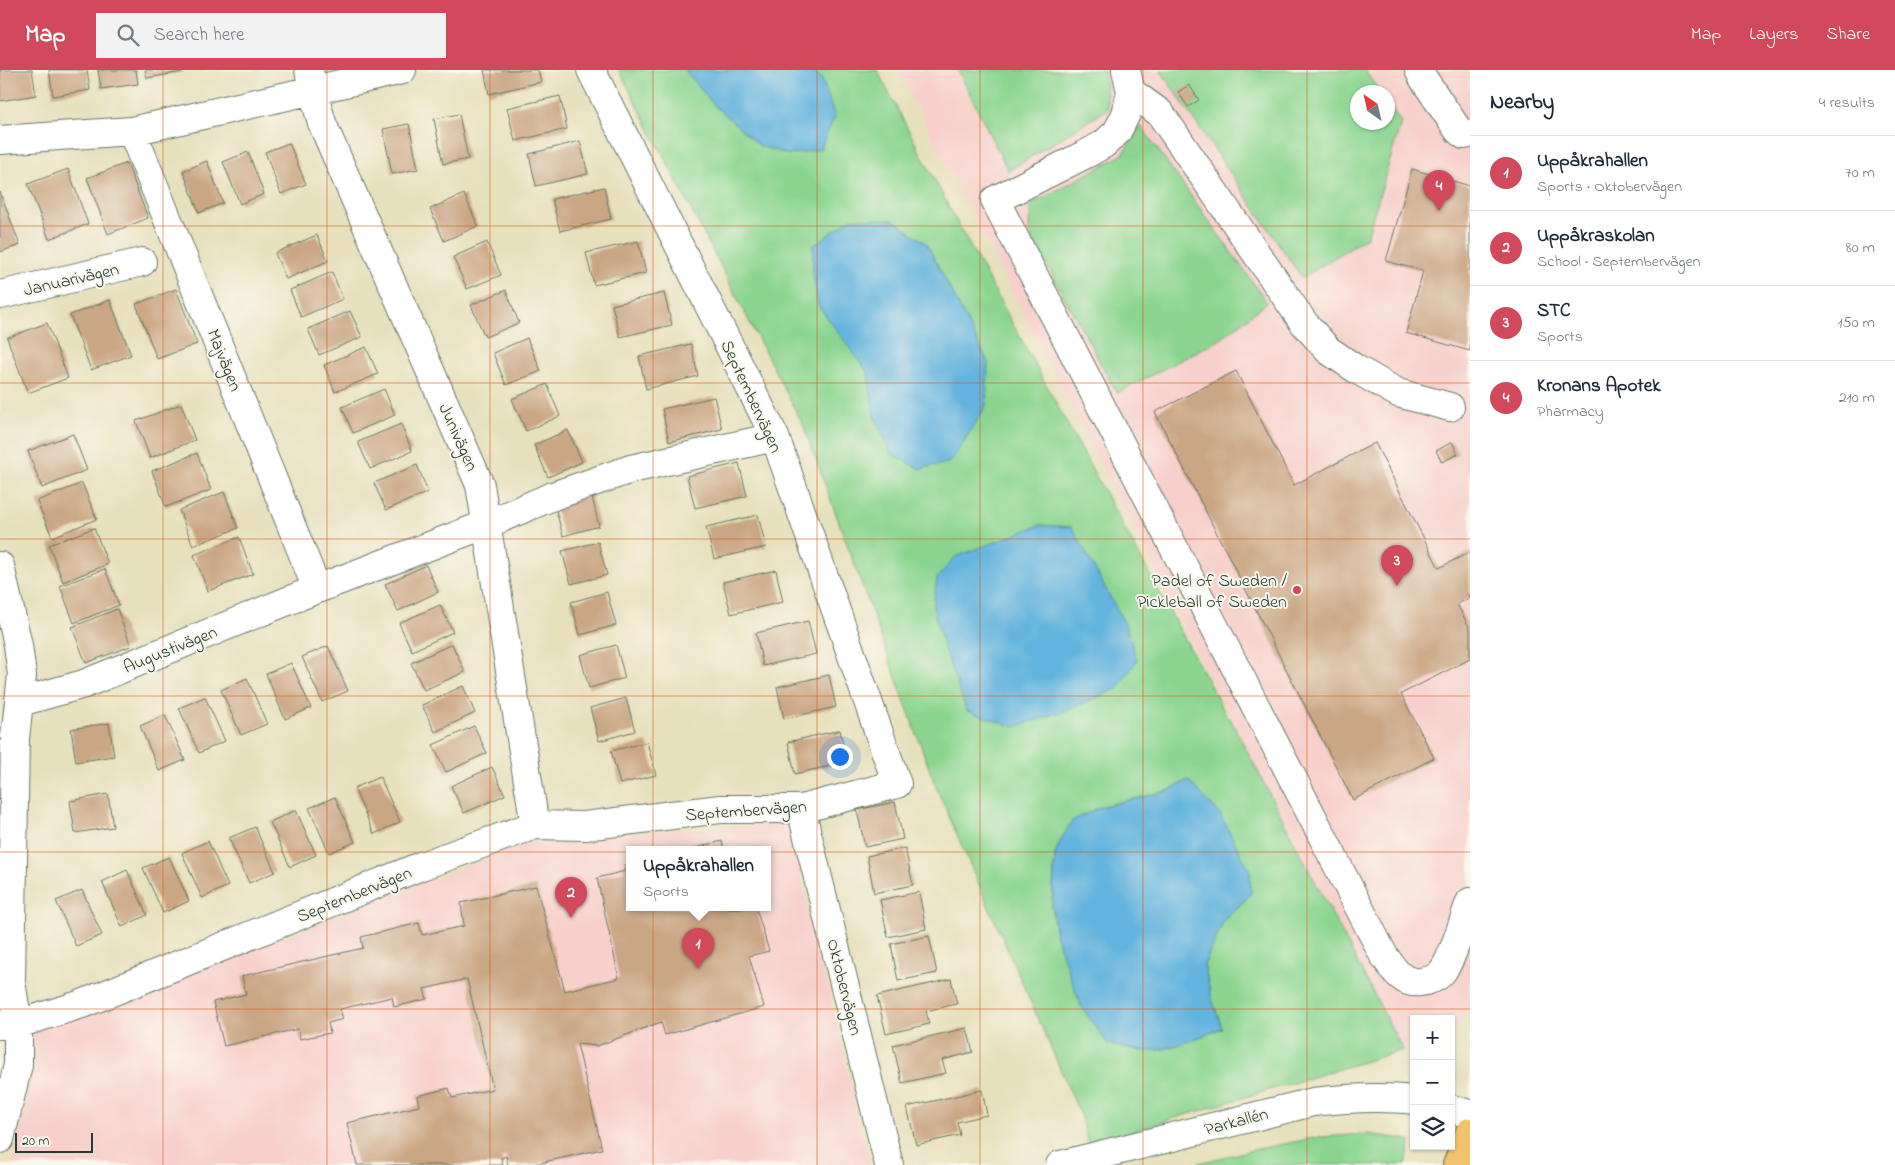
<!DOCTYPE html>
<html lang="en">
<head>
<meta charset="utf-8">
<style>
  body { margin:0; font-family:"Indie Flower",sans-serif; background:#f2f2f3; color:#1f2937 }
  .controls { position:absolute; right:15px; bottom:15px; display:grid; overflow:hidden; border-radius:0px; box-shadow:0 1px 4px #0004 }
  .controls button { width:45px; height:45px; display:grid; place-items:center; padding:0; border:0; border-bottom:1px solid #e0e1e3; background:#fff; color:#1f2937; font:25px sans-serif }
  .compass { position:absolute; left:1350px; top:15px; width:45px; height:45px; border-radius:50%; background:#fff; box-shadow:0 1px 4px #0004; rotate:326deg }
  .scale { position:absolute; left:15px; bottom:12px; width:78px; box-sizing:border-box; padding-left:5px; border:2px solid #1f3d34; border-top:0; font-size:14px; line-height:18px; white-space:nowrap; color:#1f3d34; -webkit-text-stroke:4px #fbf7ec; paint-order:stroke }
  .you { position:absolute; left:839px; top:686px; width:18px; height:18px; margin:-12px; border:4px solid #fff; border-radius:50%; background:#1a73e8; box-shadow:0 0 0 8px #1a73e833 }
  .badge { display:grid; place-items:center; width:32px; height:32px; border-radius:50%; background:#d1495b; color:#fff; font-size:16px; font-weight:700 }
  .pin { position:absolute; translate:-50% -41px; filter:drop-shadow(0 1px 2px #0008) }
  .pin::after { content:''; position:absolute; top:26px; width:18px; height:15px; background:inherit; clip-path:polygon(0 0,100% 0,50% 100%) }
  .popup { position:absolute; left:626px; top:776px; width:145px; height:65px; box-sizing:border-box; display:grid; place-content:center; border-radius:0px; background:#fff; filter:drop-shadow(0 1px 4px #0005); font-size:16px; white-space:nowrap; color:#747a83 }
  .popup b { font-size:19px; color:#1f2937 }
  .popup::after { content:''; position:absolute; left:50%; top:100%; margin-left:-10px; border:10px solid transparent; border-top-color:#fff }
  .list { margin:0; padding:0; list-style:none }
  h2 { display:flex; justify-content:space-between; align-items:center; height:65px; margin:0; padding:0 20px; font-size:21px }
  h2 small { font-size:16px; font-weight:400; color:#747a83 }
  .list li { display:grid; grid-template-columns:32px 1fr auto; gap:15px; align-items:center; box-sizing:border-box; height:75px; padding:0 20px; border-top:1px solid #e0e1e3 }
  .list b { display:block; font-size:19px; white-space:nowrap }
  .list p { margin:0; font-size:16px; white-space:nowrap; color:#747a83 }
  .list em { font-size:16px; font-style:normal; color:#747a83 }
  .icon { flex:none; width:28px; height:28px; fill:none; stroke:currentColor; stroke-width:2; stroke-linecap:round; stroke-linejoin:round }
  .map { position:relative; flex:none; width:1470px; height:1095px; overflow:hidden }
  header { display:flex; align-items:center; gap:30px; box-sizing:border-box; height:70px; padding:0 25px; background:#d1495b; color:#fff }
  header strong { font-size:24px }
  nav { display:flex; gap:28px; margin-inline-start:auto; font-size:18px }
  .search { width:350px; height:45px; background:#f2f2f3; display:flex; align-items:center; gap:12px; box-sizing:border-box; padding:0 18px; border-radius:0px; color:#747a83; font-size:19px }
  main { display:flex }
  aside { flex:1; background:#fff }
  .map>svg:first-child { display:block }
  .built { fill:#f7d0cb; fill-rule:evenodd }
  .green { fill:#8cd591; stroke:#568962; fill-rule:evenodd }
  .water { fill:#64b4de; stroke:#427889 }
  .building { fill:#c9a684 }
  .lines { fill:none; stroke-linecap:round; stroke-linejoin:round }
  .minor-casing { stroke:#657664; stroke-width:30 }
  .major-casing { stroke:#657664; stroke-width:30 }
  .minor { stroke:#fff; stroke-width:28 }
  .major { stroke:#f1c36a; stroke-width:28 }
  .grid { fill:none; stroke:#d45610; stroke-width:1; stroke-opacity:0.55 }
  .poi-dot { fill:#d1495b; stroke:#fbf7ec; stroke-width:2 }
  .labels { text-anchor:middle; stroke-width:4; stroke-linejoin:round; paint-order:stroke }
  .street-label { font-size:18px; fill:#1f3d34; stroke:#fbf7ec }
  .poi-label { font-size:18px; fill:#1f3d34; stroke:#fbf7ec; text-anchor:end }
</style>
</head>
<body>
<header>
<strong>Map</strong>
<div class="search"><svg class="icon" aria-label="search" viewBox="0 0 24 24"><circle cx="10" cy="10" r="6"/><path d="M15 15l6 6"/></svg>Search here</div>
<nav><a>Map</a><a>Layers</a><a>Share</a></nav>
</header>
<main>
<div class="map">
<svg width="1470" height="1095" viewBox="0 0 1470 1095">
  <rect width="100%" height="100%" fill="#fbf7ec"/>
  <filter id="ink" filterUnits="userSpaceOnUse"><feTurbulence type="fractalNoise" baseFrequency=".02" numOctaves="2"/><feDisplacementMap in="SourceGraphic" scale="10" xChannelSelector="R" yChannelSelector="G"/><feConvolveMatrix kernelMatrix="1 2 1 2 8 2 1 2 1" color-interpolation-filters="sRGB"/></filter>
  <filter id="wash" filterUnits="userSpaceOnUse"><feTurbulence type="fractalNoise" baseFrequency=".0096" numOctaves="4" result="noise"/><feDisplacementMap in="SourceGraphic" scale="20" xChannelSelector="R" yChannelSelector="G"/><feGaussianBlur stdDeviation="1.12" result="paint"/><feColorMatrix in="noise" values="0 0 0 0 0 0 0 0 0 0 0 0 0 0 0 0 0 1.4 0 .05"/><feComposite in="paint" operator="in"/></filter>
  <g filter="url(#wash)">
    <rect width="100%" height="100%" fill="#e7e0bd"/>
    <path class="built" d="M898,0H1470V931L1465,944L1451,966V949H1414V979L1403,980L1230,648ZM1358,22H1388V52H1358Z
      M789,753L870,1095H14L26,964L126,928L537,768ZM629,780H767V838H629Z"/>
    <path class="green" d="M619,0H877L951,141L1228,648H1230L1403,980L1088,1074L1080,1044L936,717L804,357ZM1188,710L1251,824L1224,850L1204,895L1211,926L1222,958C1199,967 1167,982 1143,981C1131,980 1119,976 1108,974L1081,936L1056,865L1052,836L1055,784L1061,770L1100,737L1168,721Z
      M958,0H1104L1108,39L1008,101Z
      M1160,0H1365L1380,22H1358V52H1388V33L1401,53L1367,167L1302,208Z
      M1141,56L1267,232L1221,269L1117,323L1029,163L1030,135L1122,85Z
      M1367,1064L1411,1070L1406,1095H1190L1257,1079L1320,1067Z"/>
    <path class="water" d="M685,0H813L822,9L835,47L820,79L789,85L760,76L715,36Z
      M852,148L894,150L927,174L988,292L986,336L951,392L920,399L891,384L874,346L868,303L818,235L813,204V176Z
      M1040,455L1072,457L1125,554L1137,590L1117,619L1065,641L1014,657L967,641L944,579L933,537L937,508L955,487Z
      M1188,710L1220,744L1250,801L1251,824L1224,850L1204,895L1211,926L1222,958C1200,967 1167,982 1143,981C1131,980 1119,976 1108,974L1081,936L1056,866L1052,836L1055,784L1061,770L1072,751L1100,737L1168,721Z"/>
    <g id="blocks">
      <path class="building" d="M0,0H32L36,25L0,31Z
        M49,0H87L90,20L53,26Z
        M98,0H136L138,14L101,19Z
        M145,0H183V2L147,8Z
        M484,0H538L541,12L489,24Z
        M1189,15L1199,30L1188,37L1178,22Z
        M560,26L567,59L515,71L507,38Z
        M459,44L468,89L443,94L434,49Z
        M409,54L418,99L392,104L383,59Z
        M580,71L588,104L536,116L529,84Z
        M289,73L306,114L281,124L265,82Z
        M248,82L264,124L240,134L223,92Z
        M207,91L223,133L199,143L183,101Z
        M127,93L148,148L108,164L87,108Z
        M68,99L88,154L49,169L28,114Z
        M1412,99L1470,116V281L1406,263L1423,201L1386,191Z
        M604,117L611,149L560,161L552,129Z
        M0,122L20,175L0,182Z
        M464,124L478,156L444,171L430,139Z
        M317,165L328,191L286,209L275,183Z
        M638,171L646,203L594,215L586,183Z
        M487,172L501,205L467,219L453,187Z
        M332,202L343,229L301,247L290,220Z
        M176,219L197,274L157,289L136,234Z
        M506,220L519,253L485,267L471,235Z
        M664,223L672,255L620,267L612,235Z
        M110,230L131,285L91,300L70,245Z
        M350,241L362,267L319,285L308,259Z
        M47,253L68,308L28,323L7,268Z
        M527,268L541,301L506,315L493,283Z
        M691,274L698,306L646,319L639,286Z
        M366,277L378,304L335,322L324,295Z
        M1236,301L1294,415L1375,373L1439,498L1470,482V528L1457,534L1470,559V589L1401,624L1434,688L1353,730L1155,342Z
        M547,314L560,346L526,361L512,329Z
        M384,319L395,345L353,363L342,337Z
        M714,327L722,359L669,372L662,339Z
        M181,334L195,370L150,388L136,351Z
        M401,354L412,381L370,399L358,372Z
        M568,360L582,392L548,407L534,375Z
        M73,364L87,400L42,418L28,381Z
        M1452,372L1458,384L1442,392L1436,381Z
        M197,383L211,420L166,437L152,401Z
        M739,393L747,426L695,438L687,406Z
        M417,395L428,422L386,440L374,413Z
        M82,413L97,449L52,467L37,431Z
        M224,422L238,458L193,476L179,440Z
        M591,423L599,456L563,466L554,433Z
        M758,445L766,477L714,489L706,457Z
        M94,458L108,494L63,512L49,475Z
        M239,467L253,504L208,521L194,485Z
        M598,472L607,505L571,514L562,481Z
        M426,495L438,522L398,541L385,514Z
        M105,499L119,535L74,553L60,516Z
        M776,500L783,532L731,544L723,512Z
        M607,522L616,555L580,565L571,532Z
        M440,535L453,562L412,581L399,553Z
        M117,539L131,576L86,593L72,557Z
        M808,551L816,584L763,596L756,563Z
        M452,574L465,602L424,620L411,593Z
        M616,575L625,608L589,618L580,585Z
        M328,576L348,621L322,632L302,587Z
        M291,593L311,638L285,649L266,604Z
        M829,605L836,637L784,649L777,617Z
        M247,608L267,654L241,665L221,620Z
        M463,616L475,643L435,662L422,635Z
        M205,627L225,671L199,683L179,638Z
        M626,628L635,661L599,671L590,638Z
        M165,645L185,690L159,701L140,656Z
        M109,653L114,686L76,692L71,659Z
        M474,656L487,683L446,702L433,675Z
        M840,660L847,692L795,704L788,672Z
        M647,672L656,705L620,714L611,681Z
        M492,697L505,725L464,743L451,716Z
        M380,707L400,752L374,764L354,718Z
        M108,724L113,757L75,763L70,731Z
        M335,727L355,772L329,783L309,738Z
        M895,732L903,769L865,777L857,740Z
        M296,740L316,785L290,797L270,752Z
        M255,757L275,802L249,813L229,768Z
        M208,771L228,816L202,828L182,783Z
        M722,771L724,780H688Z
        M905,778L913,815L874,823L867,786Z
        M169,787L189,831L163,843L143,798Z
        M629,794V838H756L769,881L749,886L764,937L665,965L661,952L597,976L577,974L602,1079L531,1095H508L506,1086L501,1088L503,1095H357L347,1053L419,1036L417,1026L449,1018L452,1028L493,1019L467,909L424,919L427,929L394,937L392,927L340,939L343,949L328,953L330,963L300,969L298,959L224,976L213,932L246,924L242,906L363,878L361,867L419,853L422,865L464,856L461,833L536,816L565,921L619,908L597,808L625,801L624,795Z
        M127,800L147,845L122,857L102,812Z
        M82,820L102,865L76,876L56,831Z
        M919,822L926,859L888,867L880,830Z
        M929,866L937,903L898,911L891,874Z
        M951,909L957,934L926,941L929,954L886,964L877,926Z
        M967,958L973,982L942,990L946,1003L902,1013L893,975Z
        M982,1020L987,1045L957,1052L960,1065L916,1075L907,1037Z"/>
    </g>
  </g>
  <g filter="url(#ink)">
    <use href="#blocks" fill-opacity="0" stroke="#657664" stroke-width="1"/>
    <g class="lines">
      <defs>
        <path id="minor" d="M309,0L313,21L322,53L480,415L535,755
          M1126,0L1131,22L1126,44L1117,62L1104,74L1088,83L995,130L1383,884C1392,897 1402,915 1420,912C1428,911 1436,909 1441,903C1453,890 1463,850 1470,832
          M1419,0L1423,8L1458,60L1464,65L1470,64
          M1131,22L1160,43L1304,253L1328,280L1356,299L1398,323L1450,337
          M132,61L317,519
          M0,70L132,61L402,0
          M0,225L142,192
          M0,496L18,575L22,605L15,668L11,912L18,954V995L0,1069
          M20,632L84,614L317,519L487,454L553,426L631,399L775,367
          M801,739L889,1095
          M0,955L18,954L82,934L421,796L535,755L585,756L720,739H801L897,714L775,367L591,0
          M1451,1039L1470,1044
          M1060,1095L1313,1032C1347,1028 1380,1026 1414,1030"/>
        <path id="major" d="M1457,1095L1470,1062"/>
      </defs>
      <use href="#minor" class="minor-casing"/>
      <use href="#major" class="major-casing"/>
      <use href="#minor" class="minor"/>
      <use href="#major" class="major"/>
    </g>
  </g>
  <path class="grid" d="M163,0V1095M327,0V1095M490,0V1095M653,0V1095M817,0V1095M980,0V1095M1143,0V1095M1307,0V1095M0,156H1470M0,313H1470M0,469H1470M0,626H1470M0,782H1470M0,939H1470"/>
  <circle class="poi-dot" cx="1297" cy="520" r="5"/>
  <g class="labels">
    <g class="street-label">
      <text transform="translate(71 209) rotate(-13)" y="6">Januarivägen</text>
      <text transform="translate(225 290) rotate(68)" y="6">Majvägen</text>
      <text transform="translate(752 326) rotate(65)" y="6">Septembervägen</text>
      <text transform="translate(459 367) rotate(66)" y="6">Junivägen</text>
      <text transform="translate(170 579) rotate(-22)" y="6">Augustivägen</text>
      <text transform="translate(746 740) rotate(-4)" y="6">Septembervägen</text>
      <text transform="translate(354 824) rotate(-22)" y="6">Septembervägen</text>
      <text transform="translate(845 917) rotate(76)" y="6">Oktobervägen</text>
      <text transform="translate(1236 1051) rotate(-15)" y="6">Parkallén</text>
    </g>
    <g class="poi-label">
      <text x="1287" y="516">Padel of Sweden /<tspan x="1287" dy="21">Pickleball of Sweden</tspan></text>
    </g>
  </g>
</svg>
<div class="controls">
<button>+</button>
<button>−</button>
<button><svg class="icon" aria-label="layers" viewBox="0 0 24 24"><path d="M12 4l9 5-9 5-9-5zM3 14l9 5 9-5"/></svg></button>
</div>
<svg class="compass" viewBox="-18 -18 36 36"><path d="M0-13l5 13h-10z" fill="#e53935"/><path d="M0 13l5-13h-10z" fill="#747a83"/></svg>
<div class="scale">20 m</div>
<div class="you"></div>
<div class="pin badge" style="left:698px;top:899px">1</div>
<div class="popup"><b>Uppåkrahallen</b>Sports</div>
<div class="pin badge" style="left:571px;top:848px">2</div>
<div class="pin badge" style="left:1397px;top:516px">3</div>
<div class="pin badge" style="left:1439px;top:141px">4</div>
</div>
<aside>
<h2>Nearby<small>4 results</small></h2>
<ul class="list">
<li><span class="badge">1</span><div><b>Uppåkrahallen</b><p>Sports · Oktobervägen</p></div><em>70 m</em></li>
<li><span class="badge">2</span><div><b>Uppåkraskolan</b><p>School · Septembervägen</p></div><em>80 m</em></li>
<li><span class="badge">3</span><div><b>STC</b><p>Sports</p></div><em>150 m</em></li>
<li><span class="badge">4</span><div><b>Kronans Apotek</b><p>Pharmacy</p></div><em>210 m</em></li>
</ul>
</aside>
</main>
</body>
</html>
